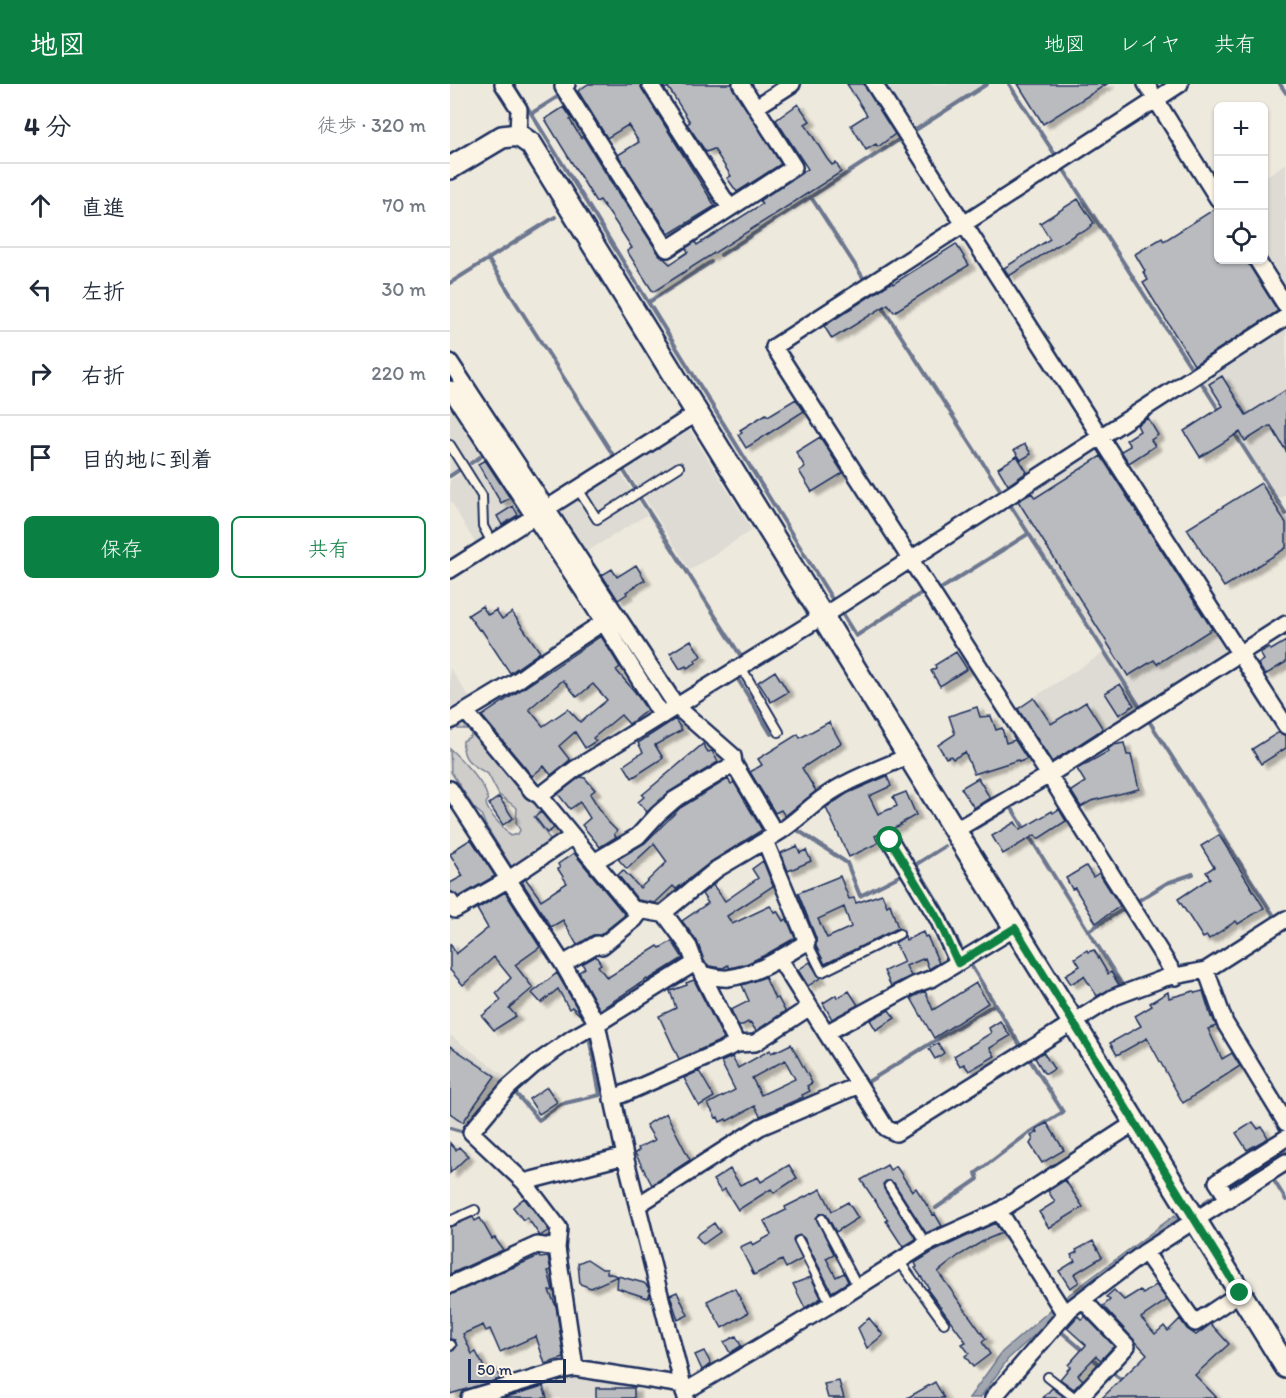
<!DOCTYPE html>
<html lang="ja">
<head>
<meta charset="utf-8">
<style>
  body { margin:0; font-family:Itim,"Klee One",sans-serif; background:#f6f6f7; color:#1f2937 }
  .controls { position:absolute; right:18px; top:18px; display:grid; overflow:hidden; border-radius:9px; box-shadow:0 2px 4px #0004 }
  .controls button { width:54px; height:54px; display:grid; place-items:center; padding:0; border:0; border-bottom:2px solid #e0e1e3; background:#fff; color:#1f2937; font:30px sans-serif }
  .scale { position:absolute; left:18px; bottom:15px; width:98px; box-sizing:border-box; padding-left:6px; border:3px solid #1b2f5e; border-top:0; font-size:16px; line-height:21px; white-space:nowrap; color:#1b2f5e; -webkit-text-stroke:4px #fcf5e5; paint-order:stroke }
  .stop { position:absolute; width:18px; height:18px; margin:-14px; border:4px solid #0b8043; border-radius:50%; background:#fff }
  .stop.end { background:#0b8043; border-color:#fff; box-shadow:0 2px 6px #0008 }
  .list { margin:0; padding:0; list-style:none }
  h2 { display:flex; justify-content:space-between; align-items:center; height:78px; margin:0; padding:0 24px; font-size:26px }
  h2 small { font-size:20px; font-weight:400; color:#747a83 }
  .list li { display:grid; grid-template-columns:39px 1fr auto; gap:18px; align-items:center; box-sizing:border-box; height:84px; padding:0 24px; border-top:2px solid #e0e1e3 }
  .list b { display:block; font-size:22px; white-space:nowrap }
  .list em { font-size:20px; font-style:normal; color:#747a83 }
  .actions { display:flex; gap:12px; padding:18px 24px }
  .actions a { flex:1; padding:14px 0; border:2px solid #0b8043; border-radius:9px; text-align:center; font-size:21px; color:#0b8043 }
  .actions .main { background:#0b8043; color:#fff }
  .icon { flex:none; width:33px; height:33px; fill:none; stroke:currentColor; stroke-width:2; stroke-linecap:round; stroke-linejoin:round }
  .map { position:relative; flex:none; width:836px; height:1314px; overflow:hidden }
  header { display:flex; align-items:center; gap:36px; box-sizing:border-box; height:84px; padding:0 30px; background:#0b8043; color:#fff }
  header strong { font-size:28px }
  nav { display:flex; gap:33px; margin-inline-start:auto; font-size:21px }
  main { display:flex }
  aside { flex:1; background:#fff }
  .map>svg:first-child { display:block }
  .built { fill:#dedbd4 }
  .green { fill:#cfcdca; stroke:#757e94; stroke-width:1.5 }
  .water { fill:#a2a7af; stroke:#6c778f; stroke-width:1.5 }
  .lines { fill:none; stroke-linecap:round; stroke-linejoin:round }
  .stream { stroke:#6c778f; stroke-width:4 }
  .building { fill:#babbbe; stroke:#1b2f5e; stroke-width:1.5; fill-rule:evenodd; filter:url(#shadow) }
  .lane-casing { stroke:#1b2f5e; stroke-width:12 }
  .street-casing { stroke:#1b2f5e; stroke-width:20 }
  .secondary-casing { stroke:#1b2f5e; stroke-width:26 }
  .lane { stroke:#fcf5e5; stroke-width:8 }
  .street { stroke:#fcf5e5; stroke-width:15 }
  .secondary { stroke:#fcf5e5; stroke-width:21 }
  .route { stroke:#0b8043; stroke-width:8 }
</style>
</head>
<body>
<header>
<strong>地図</strong>
<nav><a>地図</a><a>レイヤ</a><a>共有</a></nav>
</header>
<main>
<aside>
<h2>4 分<small>徒歩 · 320 m</small></h2>
<ul class="list">
<li><svg class="icon" aria-label="ahead" viewBox="0 0 24 24"><path d="M12 20V5M6 11l6-6 6 6"/></svg><div><b>直進</b></div><em>70 m</em></li>
<li><svg class="icon" aria-label="left" viewBox="0 0 24 24"><path d="M17 20v-9H6M10 6l-5 5 5 5"/></svg><div><b>左折</b></div><em>30 m</em></li>
<li><svg class="icon" aria-label="right" viewBox="0 0 24 24"><path d="M7 20v-9h11M14 6l5 5-5 5"/></svg><div><b>右折</b></div><em>220 m</em></li>
<li><svg class="icon" aria-label="arrive" viewBox="0 0 24 24"><path d="M6 21V4h12l-3 4 3 4H6"/></svg><div><b>目的地に到着</b></div></li>
</ul>
<div class="actions"><a class="main">保存</a><a>共有</a></div>
</aside>
<div class="map">
<svg width="836" height="1314" viewBox="0 0 836 1314">
  <defs>
    <filter id="shadow"><feDropShadow dx="6" dy="4" stdDeviation="1.5" flood-color="#0004"/></filter>
  </defs>
  <rect width="100%" height="100%" fill="#eee9dd"/>
  <filter id="ink" filterUnits="userSpaceOnUse"><feTurbulence type="fractalNoise" baseFrequency=".0167" numOctaves="2"/><feDisplacementMap in="SourceGraphic" scale="12" xChannelSelector="R" yChannelSelector="G"/><feConvolveMatrix kernelMatrix="1 2 1 2 8 2 1 2 1" color-interpolation-filters="sRGB"/></filter>
  <g filter="url(#ink)">
    <path class="built" d="M432,0H534L462,47Z
      M836,79V214L814,176V94Z
      M836,240V410L829,415L751,295Z
      M0,315L35,367L0,389Z
      M238,343L302,446L240,486L174,381Z
      M646,362L652,363L779,563V569L692,624L559,418Z
      M39,372L74,425V433L27,462L0,416V396Z
      M168,385L197,431L136,468L108,427L109,421Z
      M653,569L690,626L604,682L598,679L564,626Z
      M0,584L23,619L0,633Z
      M0,951L60,996L17,1047L4,1043L0,1045Z
      M123,1289L186,1299L187,1314H35Z"/>
    <path class="green" d="M14,633L91,723V726L84,733L102,758L66,783L61,782L36,742L31,730L24,724L1,688L0,665C9,673 36,701 37,713C39,722 34,714 37,723C42,735 53,741 60,752L68,750L70,746L66,739L67,724L49,711L38,690C24,682 11,677 13,657L21,652L20,645H8L6,642V639Z"/>
    <path class="water" d="M725,1131L729,1136L620,1219L558,1275L530,1314H519L552,1268L613,1215Z"/>
    <g class="lines">
      <path class="stream" d="M63,0L384,518
        M559,0L606,72
        M830,0L836,9
        M82,29L109,12
        M464,47L537,0
        M614,86L742,285
        M361,113L414,195
        M271,171L450,55
        M38,175L165,374
        M0,199L105,133
        M199,218L261,178
        M431,221L553,410
        M751,298L770,328
        M783,347L836,430
        M21,379L33,371
        M172,384L184,403
        M0,392L9,386
        M190,414L292,574
        M559,419L690,623
        M489,506L578,450
        M391,528L406,552L473,508
        M180,565L217,623
        M286,592L321,650
        M699,637L826,835
        M343,743L397,779L410,812L453,790
        M526,744L561,723L674,904
        M465,780L491,823L511,864
        M465,781L495,762
        M686,818L717,799L743,790
        M638,847L677,823
        M519,878L570,961
        M362,940L398,998
        M416,999L545,920
        M62,1005L89,1036L111,1020L150,1011L140,958
        M0,1044L14,1048
        M823,1095L836,1116
        M775,1105L836,1068
        M755,1118L769,1109
        M486,1124L528,1095L526,1089L576,1051L613,1028L578,973
        M608,1245L650,1281
        M661,1288L673,1297"/>
    </g>
    <path class="building" d="M138,0H190L192,5L265,122L219,150L168,71L189,58L178,41L157,54L128,7Z
      M212,0H281L331,80L287,108L277,94L281,92L264,65L256,68L237,40L240,38L218,3L215,5Z
      M397,0H414L445,50L428,63L426,60L416,66L401,41L417,31Z
      M568,0H657L593,40Z
      M348,20L360,37L355,40L377,75L382,81L386,79L391,88L203,208L177,167L182,164L166,139L150,116L146,118L95,35L114,23L122,35L120,36L131,54L133,52L171,114L172,113L209,170L220,180L238,168L236,164L245,158L247,161L312,120L310,116L358,85L326,36Z
      M628,115L644,139L641,141L642,142L633,148H629L559,192L554,184L600,155L590,139Z
      M766,124L768,125V176H797L799,181L828,227L744,281L693,199L698,196L693,188L695,187L685,170L712,154L714,157Z
      M506,160L519,181L444,228L438,220L382,255L374,242L442,198L443,200Z
      M772,292L796,331L836,306V367L821,342H819L795,357L790,348L750,373L734,347L773,322L759,300Z
      M346,315L354,327L296,364L288,351L292,348L290,346L316,330L318,332Z
      M698,334L708,351L701,356L705,362L679,379L671,367L680,362L676,356L690,347L687,341Z
      M370,353L393,389L362,408L349,387L355,383L346,368Z
      M575,360L581,370L571,376L564,366Z
      M567,372L577,388L558,401L548,384Z
      M651,372L762,545L707,580L704,576L678,592L568,417L582,409L585,414Z
      M35,376L60,414L51,419L28,380Z
      M811,399L836,439V464L774,503L737,445Z
      M63,422L68,431L52,441L47,432Z
      M186,481L195,496L176,508L177,510L168,516L152,491L162,485L167,493Z
      M32,522L38,531L46,526L52,535L62,528L90,568L60,589L31,545L29,546L18,531Z
      M151,552L170,583L166,586L185,608L197,626L179,640L171,631L143,654L146,657L135,664L125,648L109,662L120,676L101,691L94,682L82,692L32,632ZM113,596L127,613L143,600L157,616L130,638L118,625L93,642L79,625Z
      M241,556L251,572L245,576L246,579L237,584L236,582L230,585L220,569Z
      M836,557V578L815,591L808,580L814,576L810,569L819,564L821,566Z
      M506,568L517,585L490,602L481,587L486,584L485,581Z
      M325,587L338,608L321,618L308,598Z
      M670,600L684,621L669,631L655,609Z
      M584,614L601,640L636,618L653,645L602,678L568,625Z
      M527,623L530,633L541,632L546,646L552,644L556,659L565,656L577,675L569,678L568,676L524,690L515,668L503,675L501,672L496,674L488,661L505,650L499,632Z
      M225,635L232,646L205,661L213,674L182,694L174,681L193,668L188,659Z
      M379,638L391,659L352,684L366,707L335,732L331,726L325,729L300,688L312,681L308,675L348,650L350,654Z
      M829,648L836,652V664L811,680L802,665Z
      M674,659L677,671H681L689,705L641,717L631,723L621,707L635,698L627,685L659,667L658,665L664,661Z
      M253,660L258,668L262,667L268,678L219,708L197,728L188,718L194,713L192,711Z
      M437,692L441,702L419,712L428,730L447,722L443,713L456,708L466,731L450,740L451,741L425,752L428,759L399,773L376,724L398,709Z
      M130,693L135,694L145,706L140,710L157,737L167,747L164,750L166,753L150,763L132,741L140,734L130,718L120,725L108,710Z
      M528,694L540,714L524,724L511,704Z
      M278,695L281,700L284,698L312,746L262,777L226,805L223,802L205,819L188,816L168,791L173,786L190,804L217,778L204,760L177,785L168,775L195,759L230,724Z
      M49,713L63,734L53,741L39,720Z
      M609,725L616,737L588,755L585,751L553,770L542,752L565,738L570,746L602,727L603,729Z
      M91,728L104,744L97,749L85,733Z
      M769,751L814,824L788,840L786,837L759,855L757,852L753,854L728,815L760,794L756,788L764,783L751,762Z
      M21,755L45,792L9,813L0,807V799L13,792L0,770L5,767L4,766Z
      M347,762L350,769L356,766L361,777L338,787L331,769Z
      M124,769L175,831L150,851H143L127,861L113,836L101,843L72,798L76,795L91,816L117,799L108,785L110,784L108,780Z
      M313,777L323,802L277,832L282,840L320,822L325,828L327,827L333,837L337,835L345,854L315,871L296,880L280,884L278,881L273,884L259,882L254,877L247,857L232,837L258,819L252,810L263,801L275,817L308,794L302,785Z
      M636,782L643,793L649,789L670,822L646,839L625,804L622,805L616,794Z
      M390,792L399,815L404,814L406,819L432,810L437,822L440,820L448,844L375,880L366,862V854L348,809ZM394,823L401,843L377,854L368,835Z
      M55,808L90,863L65,881L83,904L59,924L66,932L44,946L32,932L51,916L46,909L61,894L44,873L13,901L0,886V859L6,870L38,844L27,825Z
      M473,848L475,853L477,852L489,879L479,885L475,874L456,882L461,892L441,902L434,887L454,878L445,859L455,852L456,856Z
      M222,857L233,874L198,896L197,895L150,926L129,888L135,884L132,880L146,872L151,880L148,882L157,894L208,862L210,864Z
      M637,866L638,868L644,866L658,890L661,888L669,901L647,912L634,892L621,900L615,891L630,882L625,874Z
      M360,878L370,894L358,902L348,886Z
      M107,889L133,934L122,923L119,925L108,905L91,919L82,909Z
      M315,893L325,915L328,914L335,927L306,947L301,939L299,940L298,938L289,943L281,926L299,917L292,901Z
      M244,896L274,955L229,975L209,932L226,924L220,907L237,901L236,899Z
      M526,899L538,919L484,954L461,914L475,907L483,926Z
      M399,907L408,921L382,935L373,919L386,911L387,914Z
      M744,907L745,909L753,907L761,933L762,932L766,942L758,945L772,975L782,969L790,982L733,1019L697,954L667,971L660,959L691,942L685,932L702,922L700,919L718,908L719,914Z
      M439,926L445,934L426,946L420,936Z
      M550,937L560,952L540,964L545,972L519,987L514,980L510,982L504,972L541,949L539,944Z
      M488,959L494,969L485,975L479,965Z
      M341,960L362,999L357,1002L360,1007L352,1011L353,1013L310,1032L305,1022L277,1037L276,1035L270,1038L268,1033L266,1034L258,1020L285,1006L271,978L282,973L288,984L320,966L321,969L325,967V968ZM335,976L345,995L311,1011L302,994Z
      M0,962L45,992L13,1038L0,1029Z
      M593,968L604,985L598,989H594L585,974Z
      M249,987L264,1013L249,1022L234,994Z
      M97,1003L107,1018L89,1030L79,1015Z
      M216,1029L240,1076L202,1101L185,1069L189,1066L188,1064L205,1056L196,1041Z
      M803,1038L808,1045L812,1043L818,1054L797,1066L786,1049Z
      M597,1039L614,1066L592,1079L580,1060L583,1055L581,1052L588,1048L586,1045Z
      M0,1059L6,1066L9,1063L18,1072L0,1089Z
      M339,1081L347,1094L324,1109L321,1105L288,1126L275,1105L271,1108L263,1096L280,1085L290,1101L308,1093L311,1098Z
      M437,1081L440,1086L446,1082L462,1107L466,1104L483,1131L485,1130L492,1142L476,1149L444,1099L436,1097L433,1100L434,1105L466,1155L453,1163L436,1137L438,1136L411,1096Z
      M615,1096L633,1123L599,1144L589,1128L605,1118L598,1107Z
      M371,1105L382,1127L398,1118L408,1134L386,1148L376,1130H370L366,1134L384,1170L376,1174L386,1193L394,1189L398,1198L382,1208L354,1154L350,1151L344,1153L343,1157L352,1175L336,1184L332,1176L304,1191L290,1163L301,1158L303,1161L321,1151L314,1137L336,1126L335,1123Z
      M74,1114L99,1146L90,1152L77,1133L73,1136L63,1123Z
      M23,1133L25,1137L30,1134L42,1155L45,1154L53,1166L0,1190V1143Z
      M264,1139L270,1148L253,1160L246,1152Z
      M545,1139L552,1149L535,1156L508,1172L488,1188L536,1255L532,1258L540,1270L523,1283L515,1272L519,1269L512,1260L516,1258L477,1205L479,1204L465,1184L467,1183L465,1179L481,1169Z
      M643,1157L652,1173L624,1190L629,1198L620,1204L609,1187L625,1177L621,1171L627,1168L626,1166Z
      M89,1172L90,1174L98,1173L101,1186L98,1187L103,1206L99,1207L106,1222L114,1274L95,1280L86,1252L50,1268L40,1245L36,1247L33,1241L13,1250L22,1270L26,1268L37,1289L46,1285L50,1295L0,1310V1268L4,1266L7,1262L5,1256L0,1255V1211Z
      M137,1175L152,1185H157V1189L168,1192L141,1204L130,1200L128,1179Z
      M168,1192L194,1199L198,1203L200,1209L198,1214L167,1204Z
      M361,1193L371,1214L355,1224L343,1200Z
      M706,1201L717,1216L691,1234L705,1250L714,1242L718,1247L730,1235L737,1245L746,1251L761,1240L779,1260L745,1291L767,1314H652L697,1270L653,1222L660,1216L656,1213L664,1206L674,1216L690,1206L693,1210Z
      M281,1205H285L298,1229L272,1244L257,1217Z
      M227,1208L238,1231L228,1236L220,1211Z
      M628,1232L632,1236L635,1232L664,1262L651,1276L646,1272L628,1291L633,1296L624,1305L610,1295L620,1283L618,1281L636,1261L617,1244Z
      M419,1234L433,1251L417,1264L408,1244Z
      M286,1252L291,1262L280,1269L274,1258Z
      M254,1267L261,1280L252,1286L245,1271Z
      M389,1297L394,1314H378L374,1300Z
      M485,1298L494,1314H457Z
      M93,1302L97,1314H53Z
      M146,1304H184V1314H146Z
      M602,1304L613,1312L611,1314H593Z"/>
    <g class="lines">
      <defs>
        <path id="lane" d="M0,361L32,412L33,442L42,459
          M128,405L147,435L229,383
          M291,583L329,648
          M357,858L372,888L449,850
          M439,1102L476,1160
          M372,1135L408,1203
          M0,1137L25,1126
          M349,1157L381,1220
          M449,1177L494,1239
          M0,1262L1,1261
          M598,1293L625,1314"/>
        <path id="street" d="M53,0L69,25L68,51
          M117,0L113,3L217,165L344,83L291,0
          M200,0L280,124
          M424,0L836,642
          M696,0L768,115
          M306,23L342,0
          M807,176L836,222
          M0,278L227,623L283,672L284,680L326,750L267,785L212,830
          M0,305L153,537L212,632
          M0,486L247,329
          M16,628L82,707L90,712L183,825L212,830L217,833L239,863L245,879L147,940L124,953L84,981L58,1004L21,1048L74,1098
          M0,637L68,596L97,575L161,533
          M0,705L113,880L147,940L175,1072L236,1314
          M90,712L125,685L373,532L836,233
          M504,747L599,691L836,540
          M326,750C344,740 357,725 374,713C399,695 430,685 458,672
          M440,756L488,835L508,879
          M144,778L188,752L208,730L224,716L284,680
          M0,817L5,826L59,795L123,752
          M329,874L409,1001
          M113,880L147,860L152,862L185,835L190,828
          M250,886L287,960
          M756,886L775,939L836,1039
          M254,891C262,892 271,895 278,894C306,891 334,872 357,858L315,757
          M726,893L599,691L324,263L730,0
          M376,949L464,901L483,894L565,844
          M162,1015L287,960L305,959L360,923
          M779,1116L767,1098L836,1054
          M188,1121L310,1043L409,1001L436,1044L446,1049L664,913L715,894L756,886L836,835
          M549,1127L615,1230
          M695,1168L745,1239L790,1209
          M0,1201L87,1161L107,1164
          M125,1284L107,1164L109,1144L74,1098L175,1072
          M234,1308L381,1220L476,1160L549,1127L686,1038
          M19,1314L109,1287L125,1284L233,1301
          M543,1314L620,1225L695,1168L836,1078
          M629,1314L677,1262L633,1216"/>
        <path id="secondary" d="M0,84L52,53L68,51L81,60L836,1283"/>
      </defs>
      <use href="#lane" class="lane-casing"/>
      <use href="#street" class="street-casing"/>
      <use href="#secondary" class="secondary-casing"/>
      <use href="#lane" class="lane"/>
      <use href="#street" class="street"/>
      <use href="#secondary" class="secondary"/>
    </g>
  </g>
  <g class="lines" filter="url(#ink)">
    <path class="route" d="M440,756L488,835L508,879L565,844L790,1209"/>
  </g>
</svg>
<div class="controls">
<button>+</button>
<button>−</button>
<button><svg class="icon" aria-label="locate" viewBox="0 0 24 24"><circle cx="12" cy="12" r="6"/><path d="M12 2v4M12 18v4M2 12h4M18 12h4"/></svg></button>
</div>
<div class="scale">50 m</div>
<div class="stop" style="left:440px;top:756px"></div>
<div class="stop end" style="left:790px;top:1209px"></div>
</div>
</main>
</body>
</html>
